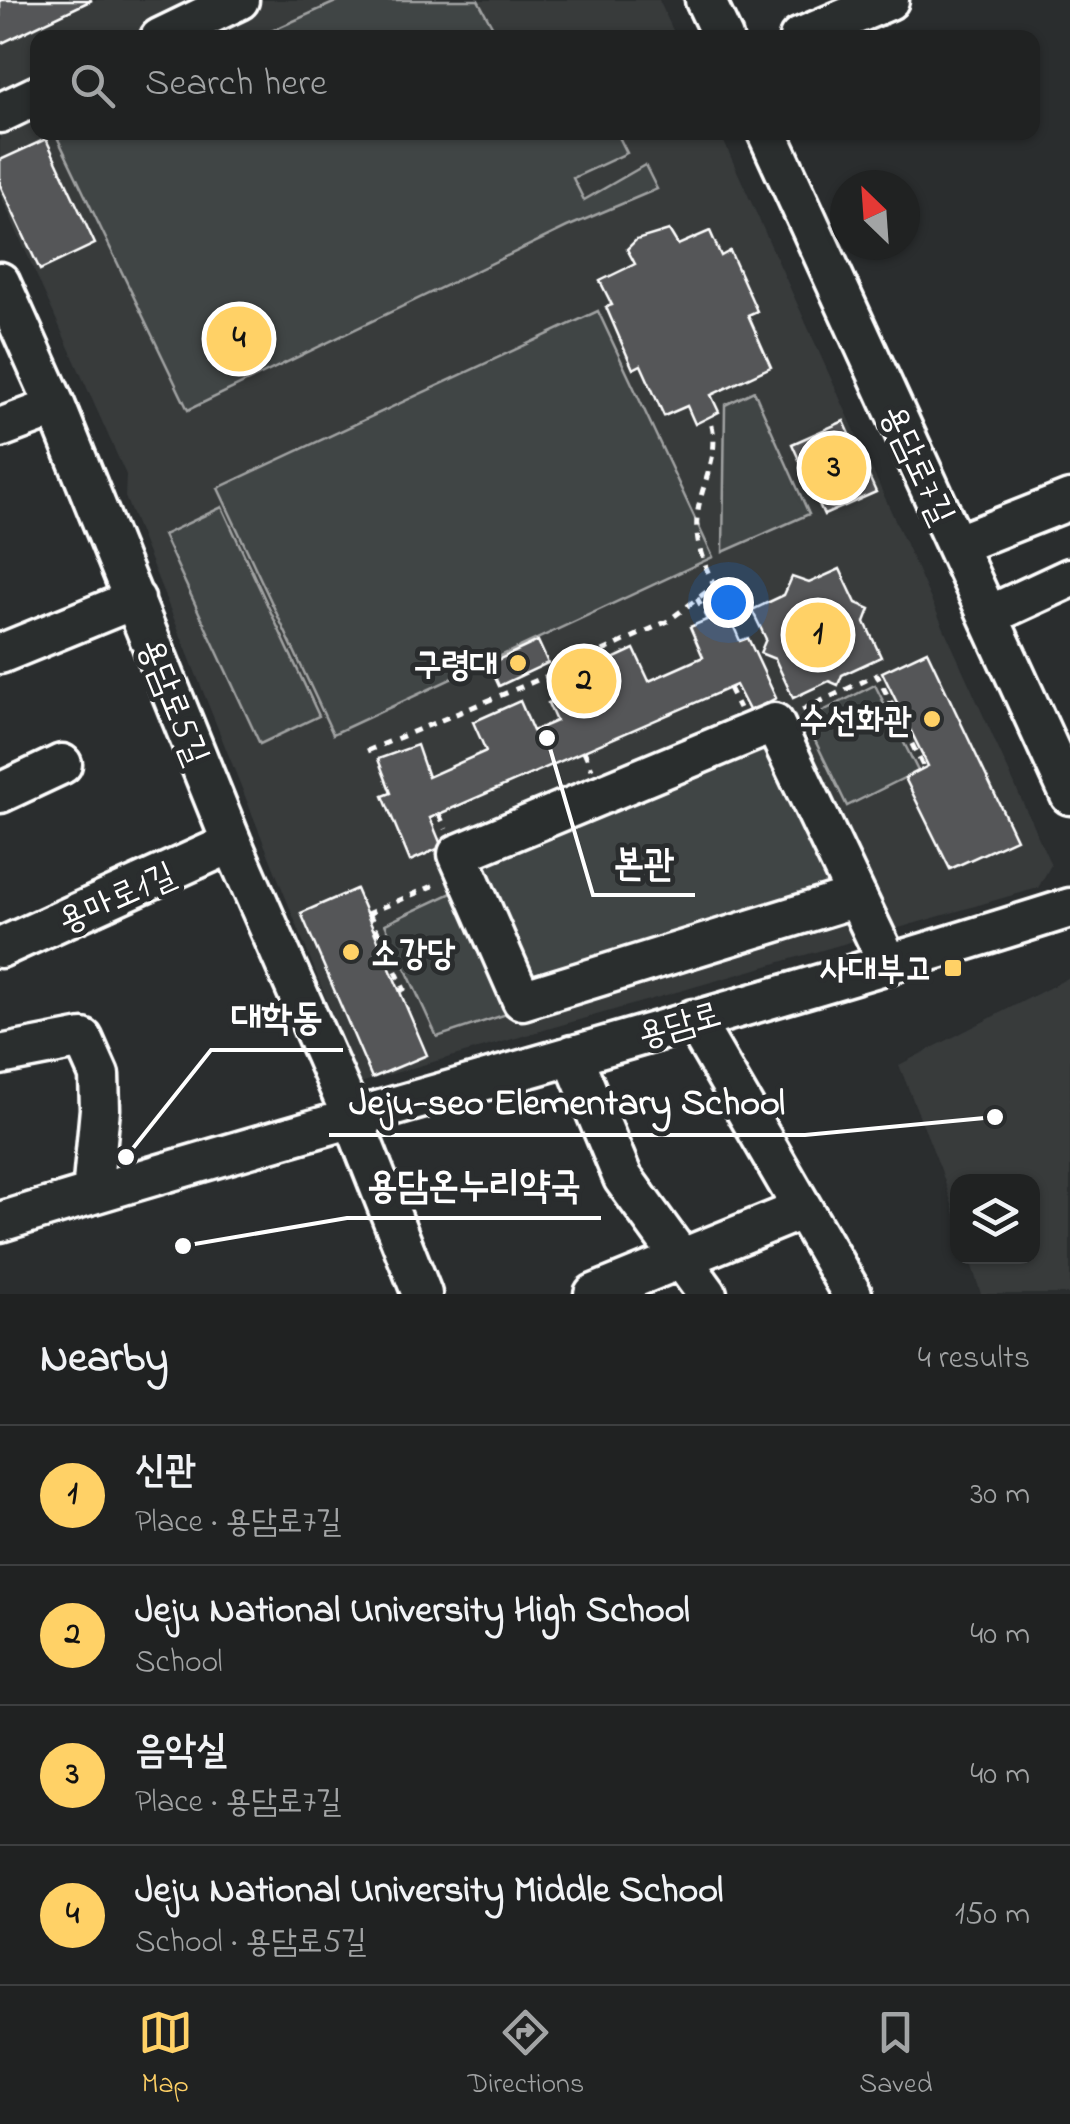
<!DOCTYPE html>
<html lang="en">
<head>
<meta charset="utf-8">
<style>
  body { margin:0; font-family:"Indie Flower","Poor Story",sans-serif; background:#282a2a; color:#f1f3f6 }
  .controls { position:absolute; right:30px; bottom:30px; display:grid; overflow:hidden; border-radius:20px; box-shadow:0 2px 8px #0004 }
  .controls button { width:90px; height:90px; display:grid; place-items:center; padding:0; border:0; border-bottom:2px solid #3d3f40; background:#202222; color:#f1f3f6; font:50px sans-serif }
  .compass { position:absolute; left:830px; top:170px; width:90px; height:90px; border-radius:50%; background:#202222; box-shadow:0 2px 8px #0004; rotate:335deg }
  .you { position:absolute; left:728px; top:602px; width:35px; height:35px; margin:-25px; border:8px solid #fff; border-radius:50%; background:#1a73e8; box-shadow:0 0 0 15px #1a73e833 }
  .badge { display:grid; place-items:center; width:65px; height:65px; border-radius:50%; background:#ffd166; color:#111; font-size:32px; font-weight:700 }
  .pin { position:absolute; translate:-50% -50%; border:5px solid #fff; box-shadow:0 2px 10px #0006 }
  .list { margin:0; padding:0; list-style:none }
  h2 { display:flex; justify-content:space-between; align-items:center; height:130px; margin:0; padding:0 40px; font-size:42px }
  h2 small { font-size:32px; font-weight:400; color:#a2a4a5 }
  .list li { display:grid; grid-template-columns:65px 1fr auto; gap:30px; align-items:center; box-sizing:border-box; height:140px; padding:0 40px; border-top:2px solid #3d3f40 }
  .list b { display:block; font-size:38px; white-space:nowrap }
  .list p { margin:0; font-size:32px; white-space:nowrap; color:#a2a4a5 }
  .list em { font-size:32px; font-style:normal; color:#a2a4a5 }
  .icon { flex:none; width:55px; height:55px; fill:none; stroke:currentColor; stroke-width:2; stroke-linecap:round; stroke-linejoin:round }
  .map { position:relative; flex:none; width:1070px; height:1294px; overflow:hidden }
  .search { position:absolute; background:#202222; box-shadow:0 2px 8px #0004; left:30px; right:30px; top:30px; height:110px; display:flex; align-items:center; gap:25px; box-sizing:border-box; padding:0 35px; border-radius:20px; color:#a2a4a5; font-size:38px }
  .sheet { height:690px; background:#202222 }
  nav { display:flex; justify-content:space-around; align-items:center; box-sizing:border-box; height:140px; border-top:2px solid #3d3f40; background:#202222; font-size:28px; color:#a2a4a5 }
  nav a { display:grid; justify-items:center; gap:5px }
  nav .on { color:#ffd166 }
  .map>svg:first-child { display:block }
  .built { fill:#373a3b }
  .green { fill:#414445; stroke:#a0a2a2; stroke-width:2.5 }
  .building { fill:#555758; stroke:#fff; stroke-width:2.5 }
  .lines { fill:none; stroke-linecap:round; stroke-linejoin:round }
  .minor-casing { stroke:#fff; stroke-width:45 }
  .path { stroke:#fff; stroke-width:5; stroke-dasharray:8 8; stroke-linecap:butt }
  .minor { stroke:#2a2d2e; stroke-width:38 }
  .poi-dot { fill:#ffd166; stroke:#2a2d2e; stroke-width:4 }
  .labels { text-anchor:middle; stroke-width:10; stroke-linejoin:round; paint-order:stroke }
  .street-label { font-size:35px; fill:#fff; stroke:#2a2d2e }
  .poi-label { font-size:35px; font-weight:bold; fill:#fff; stroke:#2a2d2e; text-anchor:end }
  .leader { fill:none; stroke:#fff; stroke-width:4 }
  .callout-dot { fill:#fff; stroke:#2a2d2e; stroke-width:4 }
  .callout-label { font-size:38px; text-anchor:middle; font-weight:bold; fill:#fff; stroke:#2a2d2e; stroke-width:10; stroke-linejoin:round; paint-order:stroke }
</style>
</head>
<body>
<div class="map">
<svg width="1070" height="1294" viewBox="0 0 1070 1294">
  <rect width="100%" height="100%" fill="#2a2d2e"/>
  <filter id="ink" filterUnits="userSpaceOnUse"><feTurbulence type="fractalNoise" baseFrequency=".01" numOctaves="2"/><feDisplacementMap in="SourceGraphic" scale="20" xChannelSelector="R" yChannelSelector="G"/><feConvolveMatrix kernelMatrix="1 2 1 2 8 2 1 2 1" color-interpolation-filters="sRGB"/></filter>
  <g filter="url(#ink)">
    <path class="built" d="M0,0H659L676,37L38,38V132L720,133L1051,865L1038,888L360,1083L125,497L126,475L0,194Z
      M1070,977V1294H981L969,1257L1032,1256V1182H958L957,1220L941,1170L899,1065Z"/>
    <path class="green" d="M340,0H478L498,37H258Z
      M72,132L617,133L627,153L573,178L584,200L645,165L657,189L567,227L188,410L58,139Z
      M598,311L713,557L333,734L218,488Z
      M754,391L809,514L723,552L725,405Z
      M222,507L319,716L260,744L163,535Z
      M875,685L918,771L847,806L805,720Z
      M769,739L841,887L526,993L468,866Z
      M458,890L516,1011L437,1037L385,924Z"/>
    <path class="building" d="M0,0H92L0,44Z
      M46,139L95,244L40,270L0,185V160Z
      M669,230L678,245L710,231L721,256L730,251L757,311L748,315L771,367L711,395L719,412L695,424L687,406L664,416L641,365L633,369L606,307L612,305L600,281L635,264L627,249L636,240Z
      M844,421L876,492L824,515L792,444Z
      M840,569L856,603L870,609L865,622L881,657L842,675L838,685L829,681L793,698L775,659L760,653L766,639L752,610L784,595L792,577L809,583Z
      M727,611L740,641L748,638L776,698L750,712L736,685L430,818L442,847L410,861L383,796L391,793L378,759L417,745L428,777L486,751L473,722L520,701L533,731L556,721L548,703L569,693L578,712L605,700L591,669L634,649L649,681L703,657L690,627Z
      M538,641L548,663L499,686L489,664Z
      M927,651L1016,839L950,869L905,778L928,766L882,672Z
      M356,889L427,1055L372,1078L301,913Z"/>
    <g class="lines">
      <defs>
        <path id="minor" d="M705,0L723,38
          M160,38L239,0
          M799,38L889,0
          M0,113L38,95
          M767,132L1070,795
          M0,282L56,407L232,843L353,1119L422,1294
          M0,428L56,407
          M956,545L1070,500
          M990,615L1070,578
          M0,654L135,599
          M0,793L62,764
          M857,897L522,1000L458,854L774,723L889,965
          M0,948L232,843
          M693,1019L852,1294
          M0,1055L83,1039L99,1075L100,1109L92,1194
          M572,1055L623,1178L707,1294
          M0,1222C355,1113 716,1020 1070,908
          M594,1294L801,1210"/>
      </defs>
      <use href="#minor" class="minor-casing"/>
      <path class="path" d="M697,598L708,619
        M546,676L556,699
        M729,688L739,708
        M802,710L877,675L924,768
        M367,751L564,669L668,621L714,586C704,563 695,544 697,518C700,482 724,453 709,417
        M584,751L592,769
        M439,814L446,829
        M369,913L404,989L399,991
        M367,914L440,883"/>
      <use href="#minor" class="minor"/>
    </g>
  </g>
  <g class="poi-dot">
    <circle cx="518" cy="663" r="10"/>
    <circle cx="932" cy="719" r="10"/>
    <circle cx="351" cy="952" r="10"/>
    <rect x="943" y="958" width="20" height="20" rx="5"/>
  </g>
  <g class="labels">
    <g class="street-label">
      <text transform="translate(919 464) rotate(65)" y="12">용담로7길</text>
      <text transform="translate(175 701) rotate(68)" y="12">용담로5길</text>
      <text transform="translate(116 896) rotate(-24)" y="12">용마로1길</text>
      <text transform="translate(679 1023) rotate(-16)" y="12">용담로</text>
    </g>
    <g class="poi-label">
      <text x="498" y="675">구령대</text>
      <text x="912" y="731">수선화관</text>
      <text x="371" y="964" text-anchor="start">소강당</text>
      <text x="933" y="980">사대부고</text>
    </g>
  </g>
  <path class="leader" d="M547 738L593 895H695M126 1157L211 1050H343M995 1117L805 1135H329M183 1246L347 1218H601"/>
  <g class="callout-dot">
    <circle cx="547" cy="738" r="10"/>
    <circle cx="126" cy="1157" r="10"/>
    <circle cx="995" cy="1117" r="10"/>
    <circle cx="183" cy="1246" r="10"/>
  </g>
  <g class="callout-label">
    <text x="644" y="875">본관</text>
    <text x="277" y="1029">대학동</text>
    <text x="567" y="1114">Jeju-seo Elementary School</text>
    <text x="474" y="1197">용담온누리약국</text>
  </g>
</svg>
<div class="controls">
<button><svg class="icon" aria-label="layers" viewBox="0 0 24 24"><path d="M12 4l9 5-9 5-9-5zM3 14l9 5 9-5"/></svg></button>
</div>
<svg class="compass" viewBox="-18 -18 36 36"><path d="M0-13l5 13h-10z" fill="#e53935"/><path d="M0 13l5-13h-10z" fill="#a2a4a5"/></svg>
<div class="you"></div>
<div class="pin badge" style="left:818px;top:635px">1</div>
<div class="pin badge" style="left:584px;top:681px">2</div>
<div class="pin badge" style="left:834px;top:468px">3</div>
<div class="pin badge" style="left:239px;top:339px">4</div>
<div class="search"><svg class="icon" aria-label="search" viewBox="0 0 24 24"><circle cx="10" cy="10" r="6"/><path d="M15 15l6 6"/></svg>Search here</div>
</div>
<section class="sheet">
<h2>Nearby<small>4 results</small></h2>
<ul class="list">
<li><span class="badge">1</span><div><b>신관</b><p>Place · 용담로7길</p></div><em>30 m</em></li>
<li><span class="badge">2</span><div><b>Jeju National University High School</b><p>School</p></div><em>40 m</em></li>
<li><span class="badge">3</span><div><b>음악실</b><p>Place · 용담로7길</p></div><em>40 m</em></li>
<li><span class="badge">4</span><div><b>Jeju National University Middle School</b><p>School · 용담로5길</p></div><em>150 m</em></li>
</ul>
</section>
<nav>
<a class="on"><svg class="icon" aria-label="map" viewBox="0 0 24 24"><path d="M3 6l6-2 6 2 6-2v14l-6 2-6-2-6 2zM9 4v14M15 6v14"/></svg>Map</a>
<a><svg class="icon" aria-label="directions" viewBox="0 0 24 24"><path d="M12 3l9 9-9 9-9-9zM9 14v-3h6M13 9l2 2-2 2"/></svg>Directions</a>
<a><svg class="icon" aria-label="saved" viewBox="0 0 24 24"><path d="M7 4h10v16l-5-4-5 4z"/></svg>Saved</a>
</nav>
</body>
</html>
